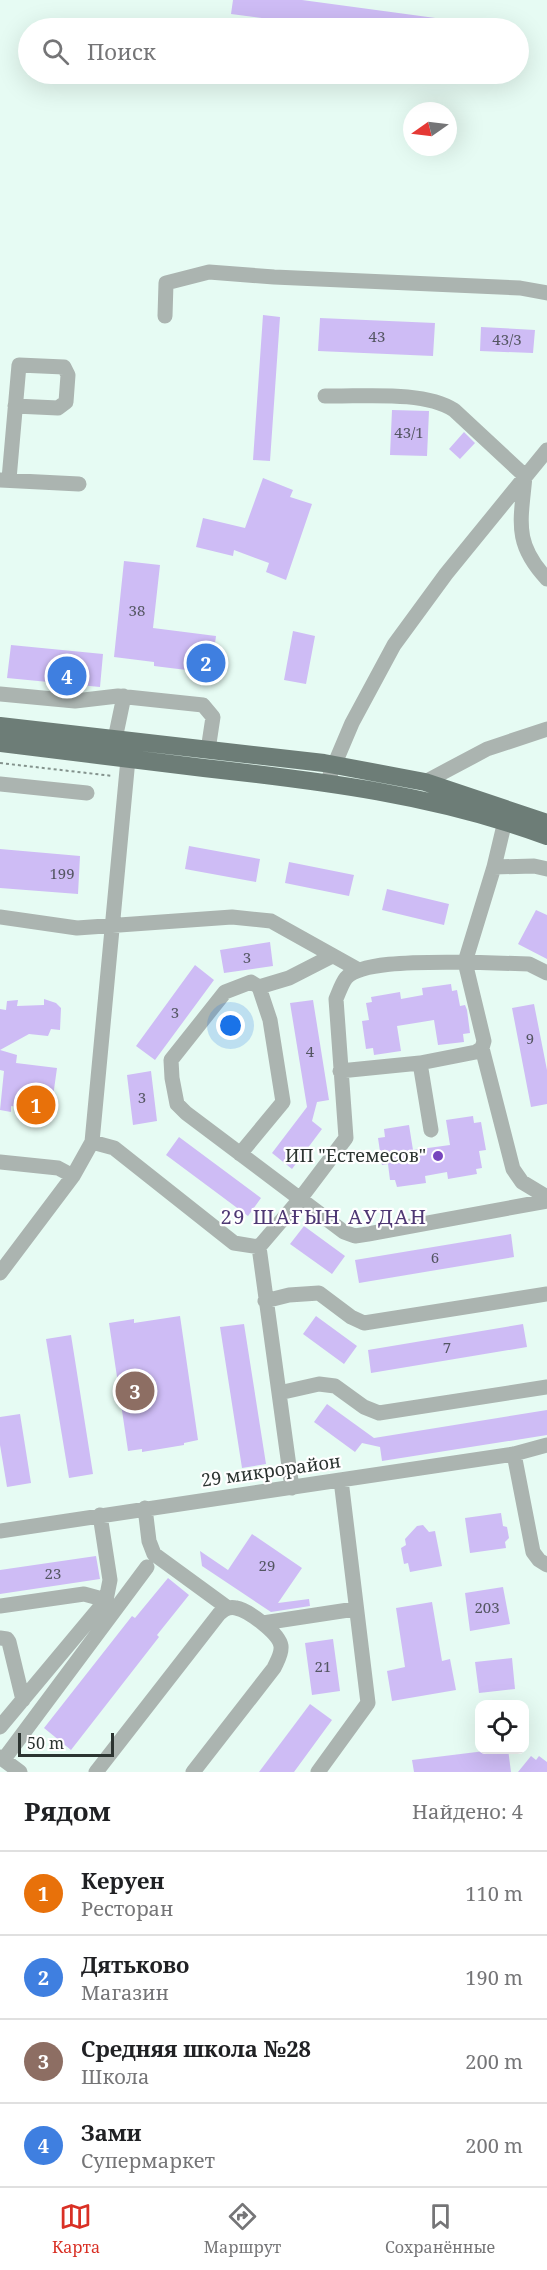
<!DOCTYPE html>
<html lang="ru">
<head>
<meta charset="utf-8">
<style>
  body { margin:0; font-family:"Noto Serif",serif; background:#f2f2f2; color:#202124 }
  .controls { position:absolute; right:18px; bottom:18px; display:grid; overflow:hidden; border-radius:12px; box-shadow:0 6px 24px #0002 }
  .controls button { width:54px; height:54px; display:grid; place-items:center; padding:0; border:0; border-bottom:2px solid #e0e0e0; background:#fff; color:#202124; font:30px sans-serif }
  .compass { position:absolute; left:403px; top:102px; width:54px; height:54px; border-radius:50%; background:#fff; box-shadow:0 6px 24px #0002; rotate:256deg }
  .scale { position:absolute; left:18px; bottom:15px; width:96px; box-sizing:border-box; padding-left:6px; border:3px solid #2c3431; border-top:0; font-size:16px; line-height:21px; white-space:nowrap; color:#2c3431; -webkit-text-stroke:4px #fff; paint-order:stroke }
  .you { position:absolute; left:231px; top:1026px; width:21px; height:21px; margin:-15px; border:4px solid #fff; border-radius:50%; background:#1a73e8; box-shadow:0 0 0 9px #1a73e833 }
  .badge { display:grid; place-items:center; width:39px; height:39px; border-radius:50%; background:#d93025; color:#fff; font-size:20px; font-weight:700 }
  .pin { position:absolute; translate:-50% -50%; border:3px solid #fff; box-shadow:0 2px 6px #0006 }
  .list { margin:0; padding:0; list-style:none }
  h2 { display:flex; justify-content:space-between; align-items:center; height:78px; margin:0; padding:0 24px; font-size:26px }
  h2 small { font-size:20px; font-weight:400; color:#757577 }
  .list li { display:grid; grid-template-columns:39px 1fr auto; gap:18px; align-items:center; box-sizing:border-box; height:84px; padding:0 24px; border-top:2px solid #e0e0e0 }
  .list b { display:block; font-size:22px; white-space:nowrap }
  .list p { margin:0; font-size:20px; white-space:nowrap; color:#757577 }
  .list em { font-size:20px; font-style:normal; color:#757577 }
  .icon { flex:none; width:33px; height:33px; fill:none; stroke:currentColor; stroke-width:2; stroke-linecap:round; stroke-linejoin:round }
  .map { position:relative; flex:none; width:547px; height:1772px; overflow:hidden }
  .search { position:absolute; background:#fff; box-shadow:0 6px 24px #0002; left:18px; right:18px; top:18px; height:66px; display:flex; align-items:center; gap:15px; box-sizing:border-box; padding:0 21px; border-radius:33px; color:#757577; font-size:22px }
  .sheet { height:414px; background:#fff }
  nav { display:flex; justify-content:space-around; align-items:center; box-sizing:border-box; height:84px; border-top:2px solid #e0e0e0; background:#fff; font-size:16px; color:#757577 }
  nav a { display:grid; justify-items:center; gap:3px }
  nav .on { color:#d93025 }
  .map>svg:first-child { display:block }
  .building { fill:#cebcf5 }
  .lines { fill:none; stroke-linecap:round; stroke-linejoin:round }
  .path { stroke:#84938d; stroke-width:2; stroke-dasharray:3 3; stroke-linecap:butt }
  .minor { stroke:#abb4b0; stroke-width:15 }
  .major { stroke:#6d7d77; stroke-width:18 }
  .poi-dot { fill:#7745bd; stroke:#fff; stroke-width:2 }
  .labels { text-anchor:middle; stroke-width:4.5; stroke-linejoin:round; paint-order:stroke }
  .number-label { font-size:15px; fill:#545662 }
  .poi-label { font-size:18px; fill:#2c3431; stroke:#fff; text-anchor:end }
  .street-label { font-size:18px; fill:#2c3431; stroke:#fff }
  .neighbourhood-label { font-size:20px; letter-spacing:1.5px; fill:#4e3874; stroke:#fff }
</style>
</head>
<body>
<div class="map">
<svg width="547" height="1772" viewBox="0 0 547 1772">
  <rect width="100%" height="100%" fill="#e6fbf3"/>
  <path class="building" d="M233,0H302L465,22V28H338L231,14Z
    M263,315L280,317L270,461L253,460Z
    M320,318L435,323L433,356L318,351Z
    M481,327L535,330L533,353L480,351Z
    M392,410L429,411L427,456L390,455Z
    M464,432L475,443L460,459L449,449Z
    M263,478L293,490L290,497L312,504L286,580L266,572L269,563L234,550L233,556L196,547L203,518L245,528Z
    M124,561L160,565L153,628L216,636L211,673L154,666V662L114,657Z
    M293,631L315,636L306,684L284,680Z
    M11,645L103,654L100,687L7,678Z
    M189,846L260,859L256,882L185,869Z
    M0,849L80,856L78,894L0,888Z
    M289,862L354,875L349,896L285,883Z
    M387,889L449,904L444,925L382,910Z
    M536,910L547,915V959L518,944Z
    M270,942L273,966L224,973L220,950Z
    M195,965L214,980L155,1060L136,1046Z
    M451,984L452,991L457,990L460,1006L465,1005L467,1010L470,1033L463,1034L464,1042L438,1045L434,1020L397,1026L401,1051L374,1055L373,1048L366,1049L362,1021L369,1020L366,1003L372,1002L371,997L400,992L401,999L423,995L422,988Z
    M44,999L56,1003L61,1008L60,1030L51,1029L48,1036L29,1034L0,1050V1009L6,1010L7,1001L18,1000L17,1006L44,1005Z
    M313,1000L329,1100L317,1102L312,1121L322,1129L292,1169L272,1153L307,1107L290,1003Z
    M534,1004L547,1070V1104L531,1107L512,1008Z
    M0,1050L17,1055L16,1063L57,1068L51,1111L11,1106V1112L0,1110L4,1071L0,1070Z
    M151,1071L157,1121L133,1125L127,1075Z
    M473,1116L474,1123L481,1122L486,1150L479,1151L482,1168L476,1169L477,1174L448,1179L447,1172L425,1176L426,1183L397,1187L395,1180H390L388,1164L382,1165L378,1138L385,1137L384,1129L409,1125L413,1150L450,1145L446,1120Z
    M179,1137L261,1198L248,1216L166,1155Z
    M304,1226L345,1256L332,1274L290,1244Z
    M511,1234L514,1257L359,1283L355,1260Z
    M180,1316L198,1440L184,1443V1445L142,1452V1449L128,1451L109,1323L134,1319V1323Z
    M316,1316L357,1346L344,1364L303,1334Z
    M244,1324L266,1464L242,1468L220,1327Z
    M523,1324L527,1347L371,1373L368,1350Z
    M71,1335L93,1474L69,1478L46,1339Z
    M327,1404L374,1438L547,1410V1435L382,1461L380,1447L362,1443L355,1452L314,1422Z
    M20,1414L31,1483L7,1487L0,1445V1417Z
    M501,1513L503,1526L507,1527L509,1538L505,1542L506,1548L470,1553L465,1518Z
    M423,1525L429,1532L435,1531L442,1566L410,1572L408,1563L404,1564L401,1548L406,1545L405,1539L417,1526Z
    M252,1534L302,1568L278,1603L309,1599L310,1606L271,1612L202,1566L200,1551L228,1570Z
    M96,1556L100,1579L0,1594V1570Z
    M168,1578L189,1595L157,1635L159,1637L71,1750L44,1728L132,1616L135,1618Z
    M503,1587L510,1624L470,1631L465,1593Z
    M432,1602L442,1661L450,1659L456,1690L392,1701L387,1671L405,1667L396,1608Z
    M333,1639L340,1691L312,1695L305,1643Z
    M512,1658L515,1689L479,1693L475,1662Z
    M310,1704L332,1720L294,1772H259Z
    M501,1749H508L511,1772H414L412,1760Z
    M531,1756L536,1760L539,1756L547,1762V1772H518Z"/>
  <g class="lines">
    <path class="path" d="M0,763L113,776"/>
    <path class="minor" d="M165,316L166,283L209,272L274,277L520,288L547,293
      M325,396C362,397 423,390 454,410L525,476C521,521 513,543 547,579
      M9,479L19,365L64,367L68,375L66,402L58,408L15,406
      M0,480L79,484
      M0,694L75,701L118,696L203,705L213,717L208,750
      M115,739L124,696
      M330,775L352,723L394,645L446,574L547,450
      M425,782L487,749L547,729
      M0,784L87,793
      M494,867L534,866L547,869
      M0,917L77,928L232,917L271,921L357,969
      M259,987L289,978L332,956
      M482,1048L513,1169L522,1182L547,1197
      M420,1063L476,1052L482,1048L484,1041L465,962L529,964L547,973
      M340,1071L420,1063L431,1130
      M92,1142L114,1148L234,1243L259,1247
      M240,1154L283,1102L270,1020L259,987L251,982L225,992L171,1060L172,1078L177,1104L186,1113L344,1232L355,1236L368,1234L547,1201
      M0,1162L58,1168L73,1176
      M0,1273L73,1176L92,1142L128,759
      M265,1301L289,1295L319,1293L351,1317L364,1323L547,1294
      M279,1393L319,1384L335,1386L364,1407L379,1413L547,1387
      M514,1454L533,1552L539,1560L547,1565
      M292,1488L259,1247L300,1199L346,1138L336,999C339,992 342,983 346,978C363,959 439,963 465,962L494,867L505,821
      M145,1508L149,1541L154,1554L228,1608
      M0,1531L514,1454L547,1445
      M0,1606L84,1594L106,1600
      M263,1623L355,1609
      M0,1638L7,1639L9,1642L23,1700
      M0,1727L106,1600L110,1580L100,1515
      M0,1757L20,1772
      M4,1759L147,1567
      M96,1772L219,1614C224,1609 229,1606 236,1608C248,1610 279,1633 281,1646C282,1654 277,1661 274,1668L193,1772
      M318,1772L368,1703L341,1480"/>
    <path class="major" d="M0,726L324,763L425,782L547,823
      M0,743C68,751 136,760 204,768C321,781 436,795 547,836"/>
  </g>
  <circle class="poi-dot" cx="438" cy="1156" r="6"/>
  <g class="labels">
    <g class="number-label">
      <text x="377" y="342">43</text>
      <text x="507" y="345">43/3</text>
      <text x="409" y="438">43/1</text>
      <text x="137" y="616">38</text>
      <text x="62" y="879">199</text>
      <text x="247" y="963">3</text>
      <text x="175" y="1018">3</text>
      <text x="530" y="1044">9</text>
      <text x="310" y="1057">4</text>
      <text x="142" y="1103">3</text>
      <text x="435" y="1263">6</text>
      <text x="447" y="1353">7</text>
      <text x="267" y="1571">29</text>
      <text x="53" y="1579">23</text>
      <text x="487" y="1613">203</text>
      <text x="323" y="1672">21</text>
    </g>
    <g class="poi-label">
      <text x="426" y="1162">ИП "Естемесов"</text>
    </g>
    <g class="street-label">
      <text transform="translate(271 1471) rotate(-8)" y="6">29 микрорайон</text>
    </g>
    <g class="neighbourhood-label">
      <text x="324" y="1224">29 ШАҒЫН АУДАН</text>
    </g>
  </g>
</svg>
<div class="controls">
<button><svg class="icon" aria-label="locate" viewBox="0 0 24 24"><circle cx="12" cy="12" r="6"/><path d="M12 2v4M12 18v4M2 12h4M18 12h4"/></svg></button>
</div>
<svg class="compass" viewBox="-18 -18 36 36"><path d="M0-13l5 13h-10z" fill="#e53935"/><path d="M0 13l5-13h-10z" fill="#757577"/></svg>
<div class="scale">50 m</div>
<div class="you"></div>
<div class="pin badge" style="left:36px;top:1105px;background:#e8710a">1</div>
<div class="pin badge" style="left:206px;top:663px;background:#3f7fe0">2</div>
<div class="pin badge" style="left:135px;top:1391px;background:#8d6e63">3</div>
<div class="pin badge" style="left:67px;top:676px;background:#3f7fe0">4</div>
<div class="search"><svg class="icon" aria-label="search" viewBox="0 0 24 24"><circle cx="10" cy="10" r="6"/><path d="M15 15l6 6"/></svg>Поиск</div>
</div>
<section class="sheet">
<h2>Рядом<small>Найдено: 4</small></h2>
<ul class="list">
<li><span class="badge" style="background:#e8710a">1</span><div><b>Керуен</b><p>Ресторан</p></div><em>110 m</em></li>
<li><span class="badge" style="background:#3f7fe0">2</span><div><b>Дятьково</b><p>Магазин</p></div><em>190 m</em></li>
<li><span class="badge" style="background:#8d6e63">3</span><div><b>Средняя школа №28</b><p>Школа</p></div><em>200 m</em></li>
<li><span class="badge" style="background:#3f7fe0">4</span><div><b>Зами</b><p>Супермаркет</p></div><em>200 m</em></li>
</ul>
</section>
<nav>
<a class="on"><svg class="icon" aria-label="map" viewBox="0 0 24 24"><path d="M3 6l6-2 6 2 6-2v14l-6 2-6-2-6 2zM9 4v14M15 6v14"/></svg>Карта</a>
<a><svg class="icon" aria-label="directions" viewBox="0 0 24 24"><path d="M12 3l9 9-9 9-9-9zM9 14v-3h6M13 9l2 2-2 2"/></svg>Маршрут</a>
<a><svg class="icon" aria-label="saved" viewBox="0 0 24 24"><path d="M7 4h10v16l-5-4-5 4z"/></svg>Сохранённые</a>
</nav>
</body>
</html>
